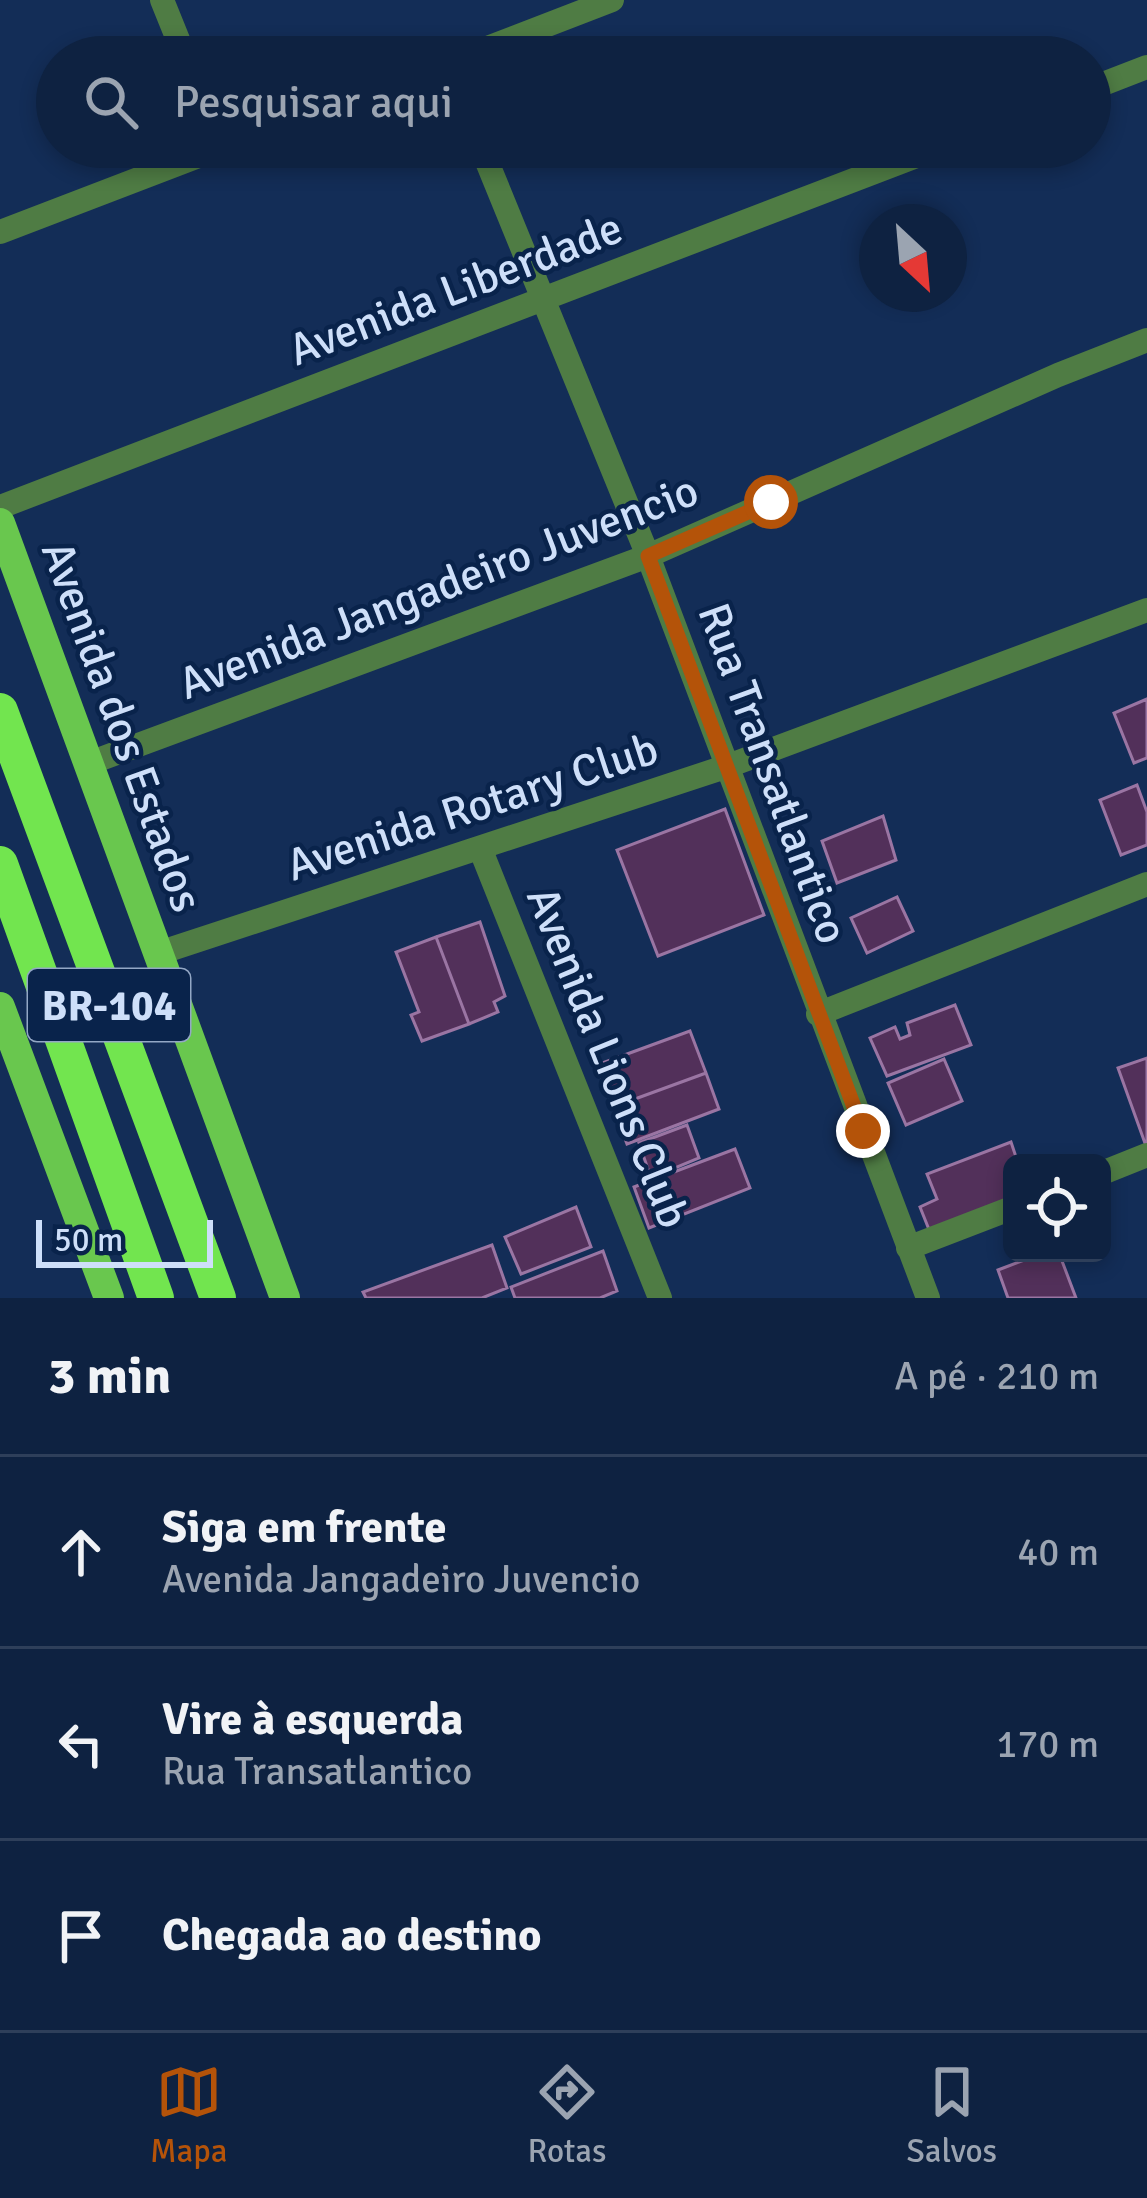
<!DOCTYPE html>
<html lang="pt">
<head>
<meta charset="utf-8">
<style>
  body { margin:0; font-family:Signika,sans-serif; background:#172a48; color:#f1f3f6 }
  .controls { position:absolute; right:36px; bottom:36px; display:grid; overflow:hidden; border-radius:18px; box-shadow:0 6px 18px #0003 }
  .controls button { width:108px; height:108px; display:grid; place-items:center; padding:0; border:0; border-bottom:3px solid #2e3f5a; background:#0e2241; color:#f1f3f6; font:60px sans-serif }
  .compass { position:absolute; left:859px; top:204px; width:108px; height:108px; border-radius:50%; background:#0e2241; box-shadow:0 6px 18px #0003; rotate:154deg }
  .scale { position:absolute; left:36px; bottom:30px; width:177px; box-sizing:border-box; padding-left:12px; border:6px solid #cedff9; border-top:0; font-size:33px; line-height:42px; white-space:nowrap; color:#cedff9; -webkit-text-stroke:9px #09234b; paint-order:stroke }
  .stop { position:absolute; width:36px; height:36px; margin:-27px; border:9px solid #b45309; border-radius:50%; background:#fff }
  .stop.end { background:#b45309; border-color:#fff; box-shadow:0 3px 12px #0008 }
  .list { margin:0; padding:0; list-style:none }
  h2 { display:flex; justify-content:space-between; align-items:center; height:156px; margin:0; padding:0 48px; font-size:51px }
  h2 small { font-size:39px; font-weight:400; color:#9ba4b1 }
  .list li { display:grid; grid-template-columns:78px 1fr auto; gap:36px; align-items:center; box-sizing:border-box; height:192px; padding:0 48px; border-top:3px solid #2e3f5a }
  .list b { display:block; font-size:45px; white-space:nowrap }
  .list p { margin:0; font-size:39px; white-space:nowrap; color:#9ba4b1 }
  .list em { font-size:39px; font-style:normal; color:#9ba4b1 }
  .icon { flex:none; width:66px; height:66px; fill:none; stroke:currentColor; stroke-width:2; stroke-linecap:round; stroke-linejoin:round }
  .map { position:relative; flex:none; width:1147px; height:1298px; overflow:hidden }
  .search { position:absolute; background:#0e2241; box-shadow:0 6px 18px #0003; left:36px; right:36px; top:36px; height:132px; display:flex; align-items:center; gap:30px; box-sizing:border-box; padding:0 42px; border-radius:66px; color:#9ba4b1; font-size:45px }
  .sheet { height:732px; background:#0e2241 }
  nav { display:flex; justify-content:space-around; align-items:center; box-sizing:border-box; height:168px; border-top:3px solid #2e3f5a; background:#0e2241; font-size:33px; color:#9ba4b1 }
  nav a { display:grid; justify-items:center; gap:6px }
  nav .on { color:#b45309 }
  .map>svg:first-child { display:block }
  .building { fill:#52305a; stroke:#9a75a3; stroke-width:3 }
  .lines { fill:none; stroke-linecap:round; stroke-linejoin:round }
  .street { stroke:#4f7c44; stroke-width:24 }
  .primary { stroke:#69c74e; stroke-width:30 }
  .highway { stroke:#72e54f; stroke-width:36 }
  .route { stroke:#b45309; stroke-width:15 }
  .labels { text-anchor:middle; stroke-width:9; stroke-linejoin:round; paint-order:stroke }
  .shield { fill:#09234b; stroke:#93a7c5; stroke-width:3 }
  .shield-label { font-size:42px; font-weight:bold; fill:#cedff9 }
  .street-label { font-size:45px; fill:#cedff9; stroke:#09234b }
</style>
</head>
<body>
<div class="map">
<svg width="1147" height="1298" viewBox="0 0 1147 1298">
  <rect width="100%" height="100%" fill="#132d57"/>
  <path class="building" d="M1147,699V758L1134,763L1114,713Z
    M1137,785L1147,812V845L1121,855L1100,800Z
    M725,809L764,915L658,956L617,850Z
    M883,816L896,860L837,883L822,841Z
    M897,897L913,931L867,953L851,918Z
    M480,922L505,996L494,1002L498,1012L469,1024L436,937Z
    M436,937L469,1024L422,1041L411,1015L419,1012L396,952Z
    M955,1005L971,1045L887,1076L870,1038L895,1027L900,1039L910,1035L907,1023Z
    M690,1031L706,1073L613,1107L597,1065Z
    M1147,1058V1146H1146L1118,1068Z
    M944,1059L962,1101L906,1125L888,1083Z
    M706,1073L719,1109L627,1144L613,1107Z
    M687,1125L699,1158L651,1178L639,1143Z
    M1011,1142L1018,1163H1012V1200L930,1232L920,1207L937,1199L927,1174Z
    M735,1149L750,1188L649,1228L634,1187Z
    M576,1207L591,1247L521,1274L505,1237Z
    M492,1245L507,1288L482,1298H366L363,1292Z
    M603,1251L617,1291L600,1298H515L511,1287Z
    M1043,1253H1059L1076,1298H1008L998,1270Z"/>
  <g class="lines">
    <path class="street" d="M162,0L185,57
      M464,57L612,0
      M1090,89L1147,67
      M481,147L648,556L928,1298
      M0,232L222,147
      M0,507L940,147
      M87,764L648,556L1058,375L1147,340
      M480,848L660,1298
      M159,953L728,766L1147,610
      M818,1014L1147,884
      M1102,1173L1147,1155
      M908,1248L1012,1208"/>
    <path class="primary" d="M0,523L285,1298
      M0,1007L109,1298"/>
    <path class="highway" d="M0,711L218,1298
      M0,864L156,1298"/>
  </g>
  <g class="lines">
    <path class="route" d="M771,502L648,556L863,1131"/>
  </g>
  <g class="labels">
    <rect class="shield" x="28" y="969" width="162" height="72" rx="9"/>
    <g class="shield-label">
      <text x="109" y="1020">BR-104</text>
    </g>
    <g class="street-label">
      <text transform="translate(455 288) rotate(-21)" y="16">Avenida Liberdade</text>
      <text transform="translate(438 586) rotate(-21)" y="16">Avenida Jangadeiro Juvencio</text>
      <text transform="translate(123 726) rotate(70)" y="16">Avenida dos Estados</text>
      <text transform="translate(774 773) rotate(70)" y="16">Rua Transatlantico</text>
      <text transform="translate(472 806) rotate(-18)" y="16">Avenida Rotary Club</text>
      <text transform="translate(609 1057) rotate(68)" y="16">Avenida Lions Club</text>
    </g>
  </g>
</svg>
<div class="controls">
<button><svg class="icon" aria-label="locate" viewBox="0 0 24 24"><circle cx="12" cy="12" r="6"/><path d="M12 2v4M12 18v4M2 12h4M18 12h4"/></svg></button>
</div>
<svg class="compass" viewBox="-18 -18 36 36"><path d="M0-13l5 13h-10z" fill="#e53935"/><path d="M0 13l5-13h-10z" fill="#9ba4b1"/></svg>
<div class="scale">50 m</div>
<div class="stop" style="left:771px;top:502px"></div>
<div class="stop end" style="left:863px;top:1131px"></div>
<div class="search"><svg class="icon" aria-label="search" viewBox="0 0 24 24"><circle cx="10" cy="10" r="6"/><path d="M15 15l6 6"/></svg>Pesquisar aqui</div>
</div>
<section class="sheet">
<h2>3 min<small>A pé · 210 m</small></h2>
<ul class="list">
<li><svg class="icon" aria-label="ahead" viewBox="0 0 24 24"><path d="M12 20V5M6 11l6-6 6 6"/></svg><div><b>Siga em frente</b><p>Avenida Jangadeiro Juvencio</p></div><em>40 m</em></li>
<li><svg class="icon" aria-label="left" viewBox="0 0 24 24"><path d="M17 20v-9H6M10 6l-5 5 5 5"/></svg><div><b>Vire à esquerda</b><p>Rua Transatlantico</p></div><em>170 m</em></li>
<li><svg class="icon" aria-label="arrive" viewBox="0 0 24 24"><path d="M6 21V4h12l-3 4 3 4H6"/></svg><div><b>Chegada ao destino</b></div></li>
</ul>
</section>
<nav>
<a class="on"><svg class="icon" aria-label="map" viewBox="0 0 24 24"><path d="M3 6l6-2 6 2 6-2v14l-6 2-6-2-6 2zM9 4v14M15 6v14"/></svg>Mapa</a>
<a><svg class="icon" aria-label="directions" viewBox="0 0 24 24"><path d="M12 3l9 9-9 9-9-9zM9 14v-3h6M13 9l2 2-2 2"/></svg>Rotas</a>
<a><svg class="icon" aria-label="saved" viewBox="0 0 24 24"><path d="M7 4h10v16l-5-4-5 4z"/></svg>Salvos</a>
</nav>
</body>
</html>
